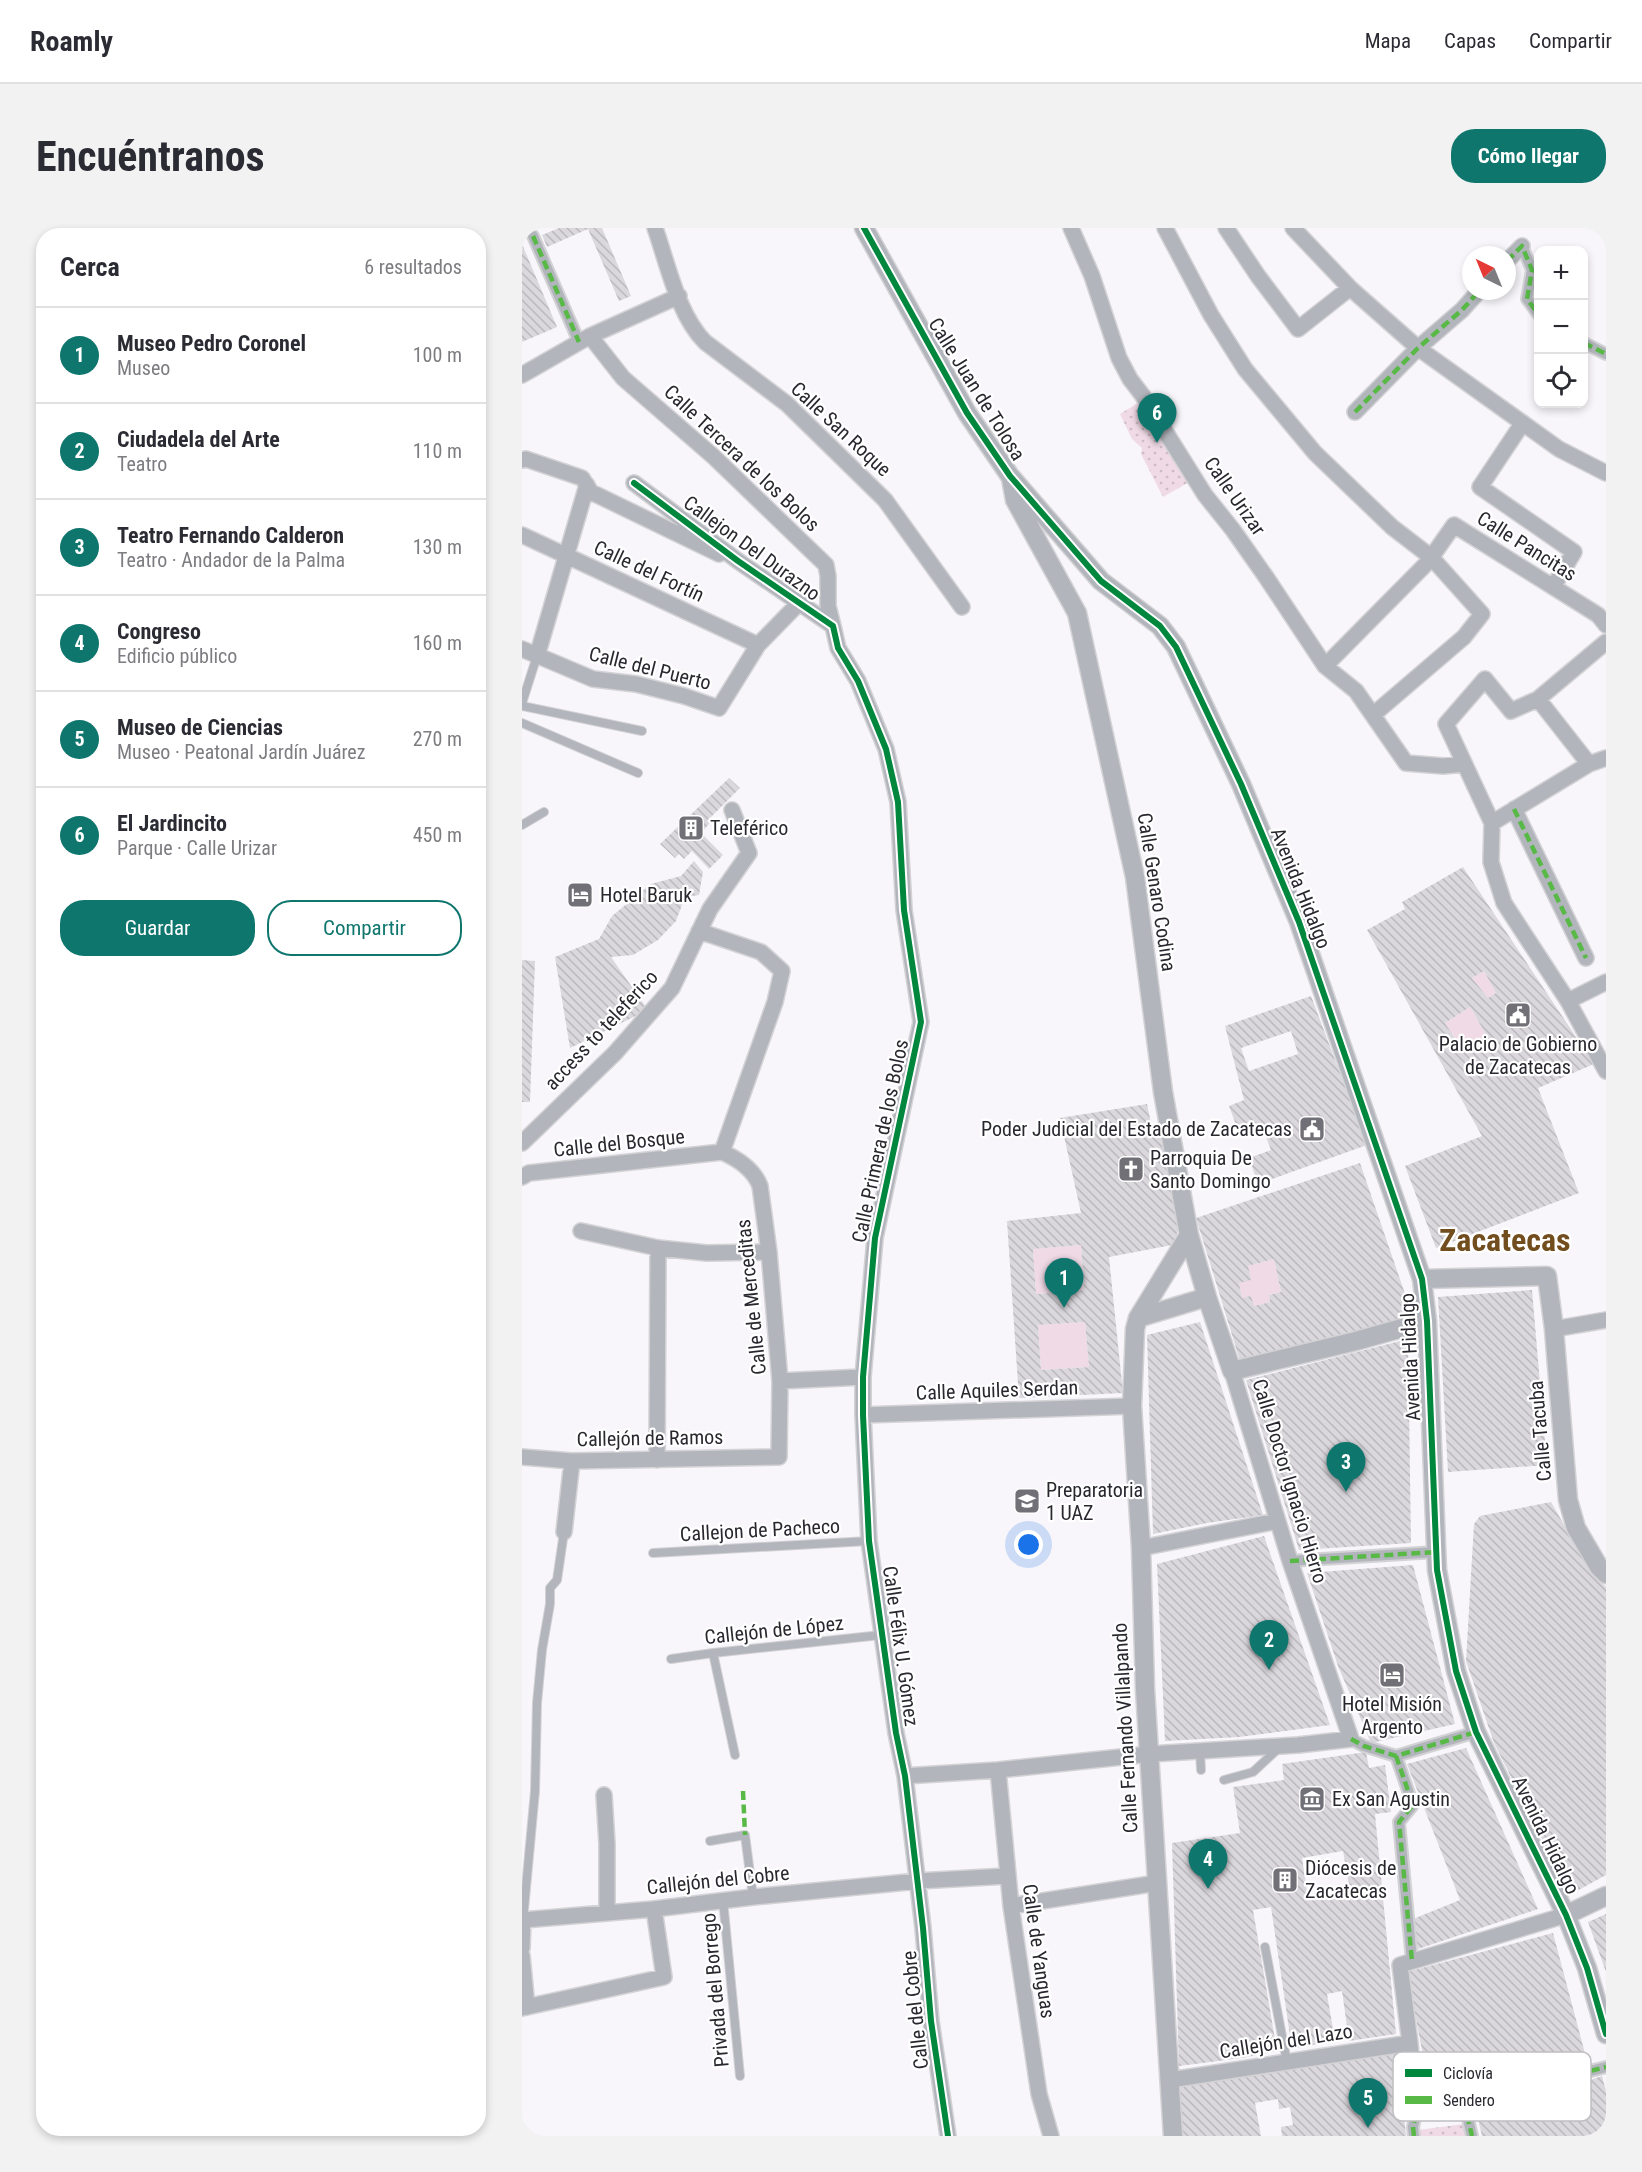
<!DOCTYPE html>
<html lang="es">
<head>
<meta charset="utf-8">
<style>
  body { margin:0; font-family:"Roboto Condensed",sans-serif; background:#f2f2f3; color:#2b2b33 }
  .controls { position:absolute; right:18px; top:18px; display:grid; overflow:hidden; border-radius:12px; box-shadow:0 3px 9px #0003 }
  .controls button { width:54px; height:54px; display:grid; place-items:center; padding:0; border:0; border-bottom:2px solid #e1e1e2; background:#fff; color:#2b2b33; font:30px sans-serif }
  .compass { position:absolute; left:940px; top:18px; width:54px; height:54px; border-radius:50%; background:#fff; box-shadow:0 3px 9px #0003; rotate:317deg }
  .you { position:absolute; left:507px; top:1317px; width:21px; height:21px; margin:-15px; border:4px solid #fff; border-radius:50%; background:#1a73e8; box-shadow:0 0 0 9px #1a73e833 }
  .badge { display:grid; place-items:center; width:39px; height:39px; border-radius:50%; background:#0f766e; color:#fff; font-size:20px; font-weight:700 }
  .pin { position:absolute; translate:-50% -50px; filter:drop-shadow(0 2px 3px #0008) }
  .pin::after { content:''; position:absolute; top:32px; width:21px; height:18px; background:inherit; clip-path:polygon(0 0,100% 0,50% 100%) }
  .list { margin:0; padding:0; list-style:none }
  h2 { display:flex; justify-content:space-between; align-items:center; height:78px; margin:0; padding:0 24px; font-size:26px }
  h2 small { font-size:20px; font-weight:400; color:#7c7c81 }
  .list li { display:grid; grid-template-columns:39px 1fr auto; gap:18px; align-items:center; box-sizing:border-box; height:96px; padding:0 24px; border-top:2px solid #e1e1e2 }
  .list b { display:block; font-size:22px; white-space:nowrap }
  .list p { margin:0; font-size:20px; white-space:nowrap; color:#7c7c81 }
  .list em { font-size:20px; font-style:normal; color:#7c7c81 }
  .actions { display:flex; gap:12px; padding:18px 24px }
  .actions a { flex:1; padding:14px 0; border:2px solid #0f766e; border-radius:24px; text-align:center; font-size:21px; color:#0f766e }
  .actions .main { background:#0f766e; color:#fff }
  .icon { flex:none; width:33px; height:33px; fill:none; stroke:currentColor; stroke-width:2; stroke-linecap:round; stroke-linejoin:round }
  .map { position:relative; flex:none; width:1084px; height:1908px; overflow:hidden; border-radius:24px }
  header { display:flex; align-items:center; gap:36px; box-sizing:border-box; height:84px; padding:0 30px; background:#fff; border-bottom:2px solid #e1e1e2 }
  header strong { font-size:28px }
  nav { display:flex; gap:33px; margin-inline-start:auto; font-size:21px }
  .intro { display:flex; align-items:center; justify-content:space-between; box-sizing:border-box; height:144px; padding:0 36px }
  h1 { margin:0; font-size:42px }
  .button { padding:15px 27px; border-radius:24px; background:#0f766e; color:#fff; font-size:21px; font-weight:700 }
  main { display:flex; gap:36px; padding:0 36px }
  aside { flex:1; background:#fff; border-radius:24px; box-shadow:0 3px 9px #0003 }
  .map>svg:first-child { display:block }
  .grass { fill:url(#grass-dots) }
  .garden { fill:#efdae5 }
  .building { fill:url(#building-back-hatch); fill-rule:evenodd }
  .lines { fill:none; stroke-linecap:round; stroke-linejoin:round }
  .service-casing { stroke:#d3d2d5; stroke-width:10 }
  .pedestrian-casing { stroke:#d3d2d5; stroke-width:14 }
  .minor-casing { stroke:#d3d2d5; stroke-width:18 }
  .tertiary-casing { stroke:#d3d2d5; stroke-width:21 }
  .service { stroke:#b2b5bb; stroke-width:8 }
  .pedestrian { stroke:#b2b5bb; stroke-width:10 }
  .minor { stroke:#b2b5bb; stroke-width:15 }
  .tertiary { stroke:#b2b5bb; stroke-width:18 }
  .quiet { stroke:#58b947; stroke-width:4.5; stroke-dasharray:9 4.5; stroke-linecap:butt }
  .cycleway-casing { stroke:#fff; stroke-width:10 }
  .cycleway { stroke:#00873e; stroke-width:6 }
  .labels { text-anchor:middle; stroke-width:4.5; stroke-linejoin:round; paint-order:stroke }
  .street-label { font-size:20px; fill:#29282f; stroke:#fff }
  .poi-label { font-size:20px; fill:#29282f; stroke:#fff; text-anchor:start }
  .town-label { font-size:32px; font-weight:bold; fill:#724d1e; stroke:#fff }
  .key { fill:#fff; stroke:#bfbec1; stroke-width:1.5 }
  .key-label { font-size:16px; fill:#29282f }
</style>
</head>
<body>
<header>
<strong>Roamly</strong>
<nav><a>Mapa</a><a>Capas</a><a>Compartir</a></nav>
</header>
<div class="intro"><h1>Encuéntranos</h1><a class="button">Cómo llegar</a></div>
<main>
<aside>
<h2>Cerca<small>6 resultados</small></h2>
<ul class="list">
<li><span class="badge">1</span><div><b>Museo Pedro Coronel</b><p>Museo</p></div><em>100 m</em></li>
<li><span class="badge">2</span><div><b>Ciudadela del Arte</b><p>Teatro</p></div><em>110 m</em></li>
<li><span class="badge">3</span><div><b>Teatro Fernando Calderon</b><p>Teatro · Andador de la Palma</p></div><em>130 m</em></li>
<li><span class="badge">4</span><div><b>Congreso</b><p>Edificio público</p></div><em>160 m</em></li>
<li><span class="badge">5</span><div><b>Museo de Ciencias</b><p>Museo · Peatonal Jardín Juárez</p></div><em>270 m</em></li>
<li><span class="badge">6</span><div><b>El Jardincito</b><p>Parque · Calle Urizar</p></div><em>450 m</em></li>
</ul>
<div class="actions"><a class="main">Guardar</a><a>Compartir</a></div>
</aside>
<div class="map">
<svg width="1084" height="1908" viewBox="0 0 1084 1908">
  <defs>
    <pattern id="grass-dots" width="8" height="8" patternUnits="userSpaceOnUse" patternTransform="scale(1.5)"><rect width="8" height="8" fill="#efdae5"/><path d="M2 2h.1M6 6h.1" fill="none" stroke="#cdbbc5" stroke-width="1.8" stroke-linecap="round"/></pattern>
    <pattern id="building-back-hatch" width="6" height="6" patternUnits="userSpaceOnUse" patternTransform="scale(1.5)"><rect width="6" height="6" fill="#dbd8dd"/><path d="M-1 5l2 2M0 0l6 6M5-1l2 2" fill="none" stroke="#bcb9be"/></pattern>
  </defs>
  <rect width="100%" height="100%" fill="#f8f6fb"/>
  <path class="grass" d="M624,170L676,249L641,269L619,226L620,220L610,211L598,186Z
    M942,1896L945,1908H897L896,1902Z"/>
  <path class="garden" d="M962,743L974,765L966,770L950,750Z
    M948,779L965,808L941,823L923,795Z
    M559,1017L562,1062L514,1066L511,1021Z
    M752,1031L759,1064L747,1067L748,1074L732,1078L720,1070L717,1055L726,1038Z
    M563,1094L567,1139L519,1142L516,1097Z"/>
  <path class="building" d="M37,0H80L109,68L97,73L66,1L25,19L20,7Z
    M0,16L35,99L0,114Z
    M207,550L218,560L185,593L188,595L179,605L201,627L187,641L170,623L162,631L157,626L153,630L138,616Z
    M172,633L181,644L177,667L163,669L154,693L136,712L111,727L89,729L126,782L48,820L33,729L77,711L90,688L129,656L159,648Z
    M941,639L1072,836L1016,860L1057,965L914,1020L883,938L960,908L845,702L883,681L880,674ZM962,743L974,765L966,770L950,750ZM948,779L965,808L941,823L923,795Z
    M0,732L13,733L8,874H0Z
    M789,768L845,917L736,956L727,930L749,922L739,896L717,905L707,878L722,872L703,798ZM769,803L776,826L727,843L719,820Z
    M625,876L631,905L638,906L657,1001L650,1017L587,1029L601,1165L497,1170L485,993L559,985L538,890ZM559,1017L562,1062L514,1066L511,1021ZM563,1094L567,1139L519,1142L516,1097Z
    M838,935L891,1089L719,1136L674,990ZM752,1031L759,1064L747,1067L748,1074L732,1078L729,1068L720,1070L717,1055L729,1052L726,1038Z
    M1010,1062L1025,1237L926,1244L916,1069Z
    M678,1094L741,1287L685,1295L631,1306L625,1107Z
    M886,1111L889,1315L777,1322L724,1152Z
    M1029,1274L1068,1342L1084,1359V1647L1053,1664L1046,1663L972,1515L944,1433L952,1296L958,1288Z
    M742,1308L808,1497L717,1509L643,1513L635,1336Z
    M891,1337L933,1496L849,1515L816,1438L785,1345Z
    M944,1520L1016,1681L896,1721L891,1691L938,1672L885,1536Z
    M844,1524L847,1540L863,1537L869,1584L853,1586L874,1806L827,1813L820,1763L805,1766L813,1813L770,1821L749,1679L731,1682L755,1823L720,1830L657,1838L650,1615L718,1605L711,1559L762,1552L760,1536ZM821,1623L828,1663L786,1670L780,1630Z
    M1084,1686V1744L1066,1694Z
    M1031,1705L1065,1833L974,1856L909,1869L885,1744Z
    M876,1825L884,1908H760L759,1899L771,1897L768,1879L757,1881L756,1871L733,1875L739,1908H660L657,1859Z
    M1080,1848L1084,1863V1908H960L955,1887L994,1877Z"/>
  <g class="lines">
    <defs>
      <path id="service" d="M0,475L15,428
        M0,478L120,503
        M0,495L116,545
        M0,597L22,584
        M131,1325L347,1313
        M191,1425L213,1527
        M149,1431L191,1425L359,1407
        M678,1523L679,1542
        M702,1552L731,1544L758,1519
        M188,1613L223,1607L231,1669
        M201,1672L218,1848
        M1,1692L13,1563L15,1475L20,1422L28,1376V1360L35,1352L42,1304
        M743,1719L765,1834"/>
      <path id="pedestrian" d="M11,8L57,114
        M1000,18L1010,42L1005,71L1017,87
        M1062,115L1084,126
        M768,1333L914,1324
        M829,1511L842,1518L874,1528L954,1504
        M874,1528L891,1577L877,1594L890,1733
        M942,1874L950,1908
        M892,1908L891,1899L894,1886L1084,1839"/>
      <path id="minor" d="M133,0C146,37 156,87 183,114L265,176L363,272L440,379
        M549,0L570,48L597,130L608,151L621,168L683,267L711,302L744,349L803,438L834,463L884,535L921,538L942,536
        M643,0L689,87L723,141L793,225L870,299L909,329L960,386L942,409L852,486
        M704,0L736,48L776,101L828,60
        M771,0L828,60L896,120L1037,221L1084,245
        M985,33L1000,18
        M68,108L101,150L192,229L304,337L306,348V378L311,398
        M0,147L68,108L157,68
        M833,184L896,120L940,82L957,63
        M1000,196L958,259L1052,324L1031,359
        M0,232L4,231L60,250L69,264L197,326
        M112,255L216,333L311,398L316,420L336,453L364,521L376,574L382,682L399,794L353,1010L341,1149V1187L347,1313L374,1505L383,1548L401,1700L409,1793L426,1908
        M0,307L236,417
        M1084,414L1016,471L989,483L963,451L924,496L970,595L969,634L982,675L1046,773L1084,843
        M0,421L71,451L114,456L162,468L197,480L236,417L277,375
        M15,428L65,257
        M803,438L906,334L932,297L1076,387L1084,397
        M1016,471L1067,536
        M992,581L1064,730
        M970,595L1067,536L1084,530
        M177,703L239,724L260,743L253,774L200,924
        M1046,773L1084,754
        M0,915L93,825L150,760L188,681L227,625L210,582
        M0,949L7,945L200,924C216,931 232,942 238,958L247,1024L258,1153L257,1229L50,1233L0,1229
        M59,1003L136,1020L185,1025L247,1024
        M1032,1101L1084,1092
        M258,1153L341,1149
        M341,1187L610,1178
        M135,1232L136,1020
        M42,1304L50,1233
        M619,1320L755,1293
        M476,1542L489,1678L517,1866L529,1908
        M383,1548L476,1542L628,1526L776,1517L829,1511L768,1333L710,1143
        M82,1567L85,1616V1684
        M489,1678L635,1655
        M0,1720L1,1692L132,1681L231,1669L396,1653L485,1648
        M0,1728L5,1779
        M0,1780L142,1749L132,1681
        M648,1852L888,1815
        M894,1886L888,1815L878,1737L1044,1687"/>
      <path id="tertiary" d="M342,0L445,185L488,248L579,353L638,398L654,419L719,556L777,694L900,1051L905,1093L915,1342L934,1443L954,1504L1044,1687L1065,1740L1084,1806
        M489,250L493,272L555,385L613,649L641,864L667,1007L616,1090L613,1101L610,1178L619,1320L623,1461L651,1908
        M667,1007L685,1069L710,1143L834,1113L905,1093
        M900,1051L1025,1048L1032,1101L1046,1272L1054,1300L1077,1339L1084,1346
        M616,1090L685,1069
        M1044,1687L1084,1668"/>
    </defs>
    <use href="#service" class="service-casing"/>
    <use href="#pedestrian" class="pedestrian-casing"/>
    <use href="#minor" class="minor-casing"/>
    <use href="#tertiary" class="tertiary-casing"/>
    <use href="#service" class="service"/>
    <use href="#pedestrian" class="pedestrian"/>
    <use href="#minor" class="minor"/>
    <use href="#tertiary" class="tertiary"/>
    <path class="quiet" d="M11,8L57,114
      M985,33L1000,18L1010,42L1005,71L1017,87
      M1062,115L1084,126
      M833,184L896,120L940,82L957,63
      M992,581L1064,730
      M768,1333L914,1324
      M829,1511L842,1518L874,1528L954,1504
      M874,1528L891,1577L877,1594L890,1733
      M221,1563L223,1607
      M942,1874L950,1908
      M892,1908L891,1899L894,1886L1084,1839"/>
    <defs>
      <path id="cycleway" d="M342,0L445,185L488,248L579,353L638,398L654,419L719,556L777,694L900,1051L905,1093L915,1342L934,1443L954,1504L1044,1687L1065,1740L1084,1806
        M112,255L216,333L311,398L316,420L336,453L364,521L376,574L382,682L399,794L353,1010L341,1149V1187L347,1313L374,1505L383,1548L401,1700L409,1793L426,1908"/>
    </defs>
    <use href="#cycleway" class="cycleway-casing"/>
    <use href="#cycleway" class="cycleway"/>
  </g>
  <defs>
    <symbol id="building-square" viewBox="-11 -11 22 22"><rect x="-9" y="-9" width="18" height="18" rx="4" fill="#717076" stroke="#fff"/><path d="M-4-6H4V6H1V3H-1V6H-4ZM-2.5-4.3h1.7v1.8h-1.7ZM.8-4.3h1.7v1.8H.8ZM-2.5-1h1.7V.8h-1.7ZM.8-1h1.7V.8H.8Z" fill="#fff"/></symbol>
    <symbol id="hotel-square" viewBox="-11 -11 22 22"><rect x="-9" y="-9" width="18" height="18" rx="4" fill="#717076" stroke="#fff"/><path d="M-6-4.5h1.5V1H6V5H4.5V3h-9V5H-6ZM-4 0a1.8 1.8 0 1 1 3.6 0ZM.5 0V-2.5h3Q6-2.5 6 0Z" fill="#fff"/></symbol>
    <symbol id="civic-square" viewBox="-11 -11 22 22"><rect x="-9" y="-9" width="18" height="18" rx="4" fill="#717076" stroke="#fff"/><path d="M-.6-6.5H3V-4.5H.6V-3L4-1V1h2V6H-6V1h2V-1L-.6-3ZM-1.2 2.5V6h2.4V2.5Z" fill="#fff"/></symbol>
    <symbol id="church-square" viewBox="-11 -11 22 22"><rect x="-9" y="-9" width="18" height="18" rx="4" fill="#717076" stroke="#fff"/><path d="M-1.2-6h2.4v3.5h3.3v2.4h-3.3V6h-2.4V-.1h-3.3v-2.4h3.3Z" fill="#fff"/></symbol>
    <symbol id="school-square" viewBox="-11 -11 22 22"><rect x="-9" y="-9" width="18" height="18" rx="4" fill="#717076" stroke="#fff"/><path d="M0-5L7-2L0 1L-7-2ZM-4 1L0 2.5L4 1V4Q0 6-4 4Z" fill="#fff"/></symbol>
    <symbol id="museum-square" viewBox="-11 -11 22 22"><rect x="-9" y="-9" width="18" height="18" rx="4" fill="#717076" stroke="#fff"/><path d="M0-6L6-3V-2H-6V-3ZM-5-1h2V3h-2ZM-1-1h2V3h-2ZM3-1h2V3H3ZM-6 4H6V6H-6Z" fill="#fff"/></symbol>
  </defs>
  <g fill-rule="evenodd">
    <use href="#building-square" x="154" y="585" width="30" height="30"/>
    <use href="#hotel-square" x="43" y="652" width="30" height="30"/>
    <use href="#civic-square" x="981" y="772" width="30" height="30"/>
    <use href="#civic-square" x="775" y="886" width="30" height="30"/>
    <use href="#church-square" x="594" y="926" width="30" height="30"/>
    <use href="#school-square" x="490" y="1258" width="30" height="30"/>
    <use href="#hotel-square" x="855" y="1432" width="30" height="30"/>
    <use href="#museum-square" x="775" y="1556" width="30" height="30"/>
    <use href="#building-square" x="748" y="1637" width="30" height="30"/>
  </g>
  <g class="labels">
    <g class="street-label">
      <text transform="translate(455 161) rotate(58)" y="7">Calle Juan de Tolosa</text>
      <text transform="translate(319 201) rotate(43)" y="7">Calle San Roque</text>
      <text transform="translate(220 230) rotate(43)" y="7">Calle Tercera de los Bolos</text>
      <text transform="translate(713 268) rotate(55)" y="7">Calle Urizar</text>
      <text transform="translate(1005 318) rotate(32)" y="7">Calle Pancitas</text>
      <text transform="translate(230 320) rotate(36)" y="7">Callejon Del Durazno</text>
      <text transform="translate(127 343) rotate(25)" y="7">Calle del Fortín</text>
      <text transform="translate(128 440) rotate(14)" y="7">Calle del Puerto</text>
      <text transform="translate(779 660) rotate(68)" y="7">Avenida Hidalgo</text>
      <text transform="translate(635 664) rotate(81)" y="7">Calle Genaro Codina</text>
      <text transform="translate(79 802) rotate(-47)" y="7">access to teleferico</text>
      <text transform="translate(358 913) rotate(-78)" y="7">Calle Primera de los Bolos</text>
      <text transform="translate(97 915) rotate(-6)" y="7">Calle del Bosque</text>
      <text transform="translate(229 1069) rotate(-96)" y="7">Calle de Merceditas</text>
      <text transform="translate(888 1129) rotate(-93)" y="7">Avenida Hidalgo</text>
      <text transform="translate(475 1162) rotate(-2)" y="7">Calle Aquiles Serdan</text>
      <text transform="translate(1018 1203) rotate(-95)" y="7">Calle Tacuba</text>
      <text transform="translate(128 1210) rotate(-1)" y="7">Callejón de Ramos</text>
      <text transform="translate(768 1253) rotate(73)" y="7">Calle Doctor Ignacio Hierro</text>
      <text transform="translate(238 1302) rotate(-3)" y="7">Callejon de Pacheco</text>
      <text transform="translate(252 1402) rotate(-6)" y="7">Callejón de López</text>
      <text transform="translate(379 1418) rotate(82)" y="7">Calle Félix U. Gómez</text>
      <text transform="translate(603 1500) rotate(-93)" y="7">Calle Fernando Villalpando</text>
      <text transform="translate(1024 1607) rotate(64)" y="7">Avenida Hidalgo</text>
      <text transform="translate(196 1652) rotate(-6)" y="7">Callejón del Cobre</text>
      <text transform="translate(517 1723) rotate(82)" y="7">Calle de Yanguas</text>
      <text transform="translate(193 1762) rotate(-95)" y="7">Privada del Borrego</text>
      <text transform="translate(393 1782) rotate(-96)" y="7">Calle del Cobre</text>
      <text transform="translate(764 1813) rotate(-9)" y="7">Callejón del Lazo</text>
    </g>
    <g class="poi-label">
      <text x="188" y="607">Teleférico</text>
      <text x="78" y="674">Hotel Baruk</text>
      <text x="996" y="823" text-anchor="middle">Palacio de Gobierno<tspan x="996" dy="23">de Zacatecas</tspan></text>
      <text x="770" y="908" text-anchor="end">Poder Judicial del Estado de Zacatecas</text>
      <text x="628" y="937">Parroquia De<tspan x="628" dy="23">Santo Domingo</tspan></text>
      <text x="524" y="1269">Preparatoria<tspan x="524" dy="23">1 UAZ</tspan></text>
      <text x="870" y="1483" text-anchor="middle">Hotel Misión<tspan x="870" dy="23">Argento</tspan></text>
      <text x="810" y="1578">Ex San Agustin</text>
      <text x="783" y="1647">Diócesis de<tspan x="783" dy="23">Zacatecas</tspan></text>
    </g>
    <g class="town-label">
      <text x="983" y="1023">Zacatecas</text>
    </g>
  </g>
  <rect x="871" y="1824" width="198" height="69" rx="9" class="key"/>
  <rect x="883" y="1841" width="27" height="8" fill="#00873e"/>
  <rect x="883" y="1868" width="27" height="8" fill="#58b947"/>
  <g class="key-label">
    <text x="921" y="1851">Ciclovía</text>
    <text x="921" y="1878">Sendero</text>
  </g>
</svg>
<div class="controls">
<button>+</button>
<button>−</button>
<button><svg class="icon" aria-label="locate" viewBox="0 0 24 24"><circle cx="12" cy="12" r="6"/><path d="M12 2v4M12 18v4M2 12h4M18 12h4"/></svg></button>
</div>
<svg class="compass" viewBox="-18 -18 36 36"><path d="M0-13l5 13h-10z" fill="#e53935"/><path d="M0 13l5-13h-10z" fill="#7c7c81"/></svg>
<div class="you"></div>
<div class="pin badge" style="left:542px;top:1080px">1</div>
<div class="pin badge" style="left:747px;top:1442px">2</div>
<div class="pin badge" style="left:824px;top:1264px">3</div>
<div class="pin badge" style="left:686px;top:1661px">4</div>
<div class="pin badge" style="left:846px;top:1900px">5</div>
<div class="pin badge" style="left:635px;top:215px">6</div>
</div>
</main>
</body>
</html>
